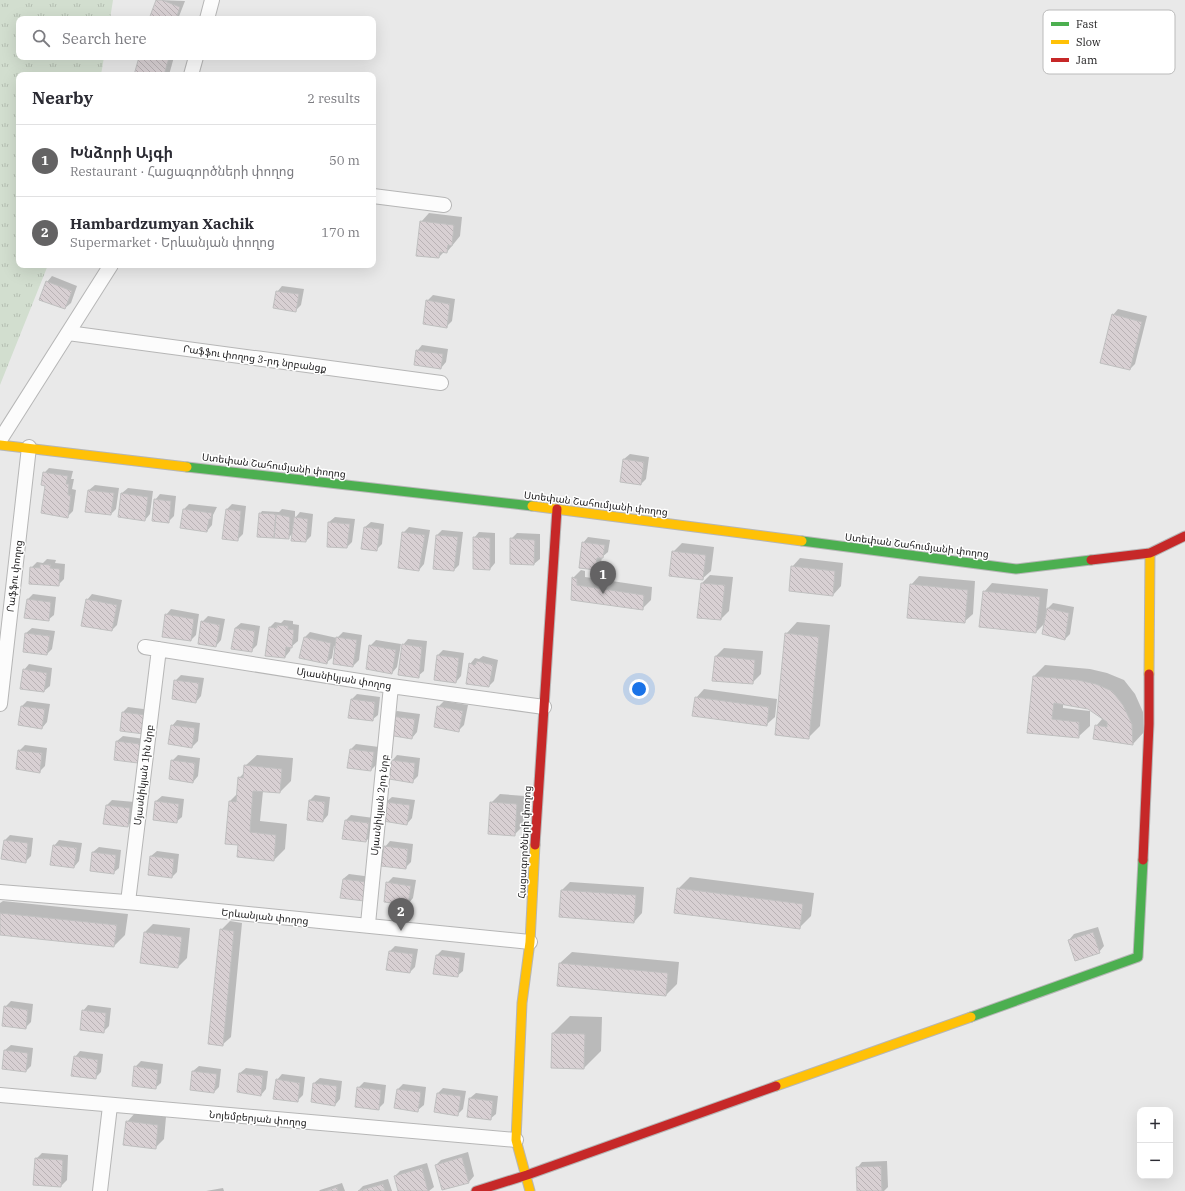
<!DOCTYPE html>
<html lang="en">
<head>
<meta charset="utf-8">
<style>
  body { margin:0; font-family:"IBM Plex Serif","Noto Sans Armenian",serif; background:#f7f7f7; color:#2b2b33 }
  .controls { position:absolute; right:12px; bottom:12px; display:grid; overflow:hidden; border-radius:8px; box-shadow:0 4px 16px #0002 }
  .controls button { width:36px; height:36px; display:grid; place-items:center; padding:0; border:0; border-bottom:1px solid #e1e1e2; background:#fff; color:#2b2b33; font:20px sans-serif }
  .you { position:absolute; left:639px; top:689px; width:14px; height:14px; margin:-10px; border:3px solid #fff; border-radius:50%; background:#1a73e8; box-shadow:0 0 0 6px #1a73e833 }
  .badge { display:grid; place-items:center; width:26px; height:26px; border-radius:50%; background:#646364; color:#fff; font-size:13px; font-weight:700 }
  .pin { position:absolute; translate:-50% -33px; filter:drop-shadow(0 1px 2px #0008) }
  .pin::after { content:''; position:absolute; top:21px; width:14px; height:12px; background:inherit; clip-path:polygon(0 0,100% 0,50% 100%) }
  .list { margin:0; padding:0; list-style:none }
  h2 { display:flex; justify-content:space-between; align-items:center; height:52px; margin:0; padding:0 16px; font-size:17px }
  h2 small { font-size:13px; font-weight:400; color:#7c7c81 }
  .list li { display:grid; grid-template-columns:26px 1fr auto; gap:12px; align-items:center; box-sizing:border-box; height:72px; padding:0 16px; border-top:1px solid #e1e1e2 }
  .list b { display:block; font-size:15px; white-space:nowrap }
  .list p { margin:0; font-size:13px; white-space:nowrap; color:#7c7c81 }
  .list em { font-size:13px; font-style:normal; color:#7c7c81 }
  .icon { flex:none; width:22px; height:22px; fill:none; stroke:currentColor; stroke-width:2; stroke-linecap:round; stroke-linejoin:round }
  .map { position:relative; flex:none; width:1185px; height:1191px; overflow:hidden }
  .search { position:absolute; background:#fff; box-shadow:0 4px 16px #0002; left:16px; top:16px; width:360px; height:44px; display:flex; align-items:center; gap:10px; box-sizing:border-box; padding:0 14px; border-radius:8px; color:#7c7c81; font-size:15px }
  .panel { position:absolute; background:#fff; box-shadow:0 4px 16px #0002; left:16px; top:72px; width:360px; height:196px; border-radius:8px }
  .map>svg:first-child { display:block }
  .grass { fill:url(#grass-tufts) }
  .shadow { fill:#0003 }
  .building { fill:url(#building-back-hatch); stroke:#c0c0c0 }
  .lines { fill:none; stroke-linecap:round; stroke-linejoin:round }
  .street-casing { stroke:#b6b6b6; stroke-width:16 }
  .fast-casing { stroke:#b6b6b6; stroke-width:11 }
  .slow-casing { stroke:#b6b6b6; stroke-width:11 }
  .jam-casing { stroke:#b6b6b6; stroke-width:11 }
  .street { stroke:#fcfcfc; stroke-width:14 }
  .fast { stroke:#4caf50; stroke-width:9 }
  .slow { stroke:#ffc107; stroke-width:9 }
  .jam { stroke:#c62828; stroke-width:9 }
  .labels { text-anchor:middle; stroke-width:3; stroke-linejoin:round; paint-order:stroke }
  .street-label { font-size:10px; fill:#1c1b1c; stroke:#fff }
  .key { fill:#fff; stroke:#bbb; stroke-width:1 }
  .key-label { font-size:11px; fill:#1c1b1c }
</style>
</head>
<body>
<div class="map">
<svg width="1185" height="1191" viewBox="0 0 1185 1191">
  <defs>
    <pattern id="grass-tufts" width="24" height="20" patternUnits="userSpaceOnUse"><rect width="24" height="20" fill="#d2decf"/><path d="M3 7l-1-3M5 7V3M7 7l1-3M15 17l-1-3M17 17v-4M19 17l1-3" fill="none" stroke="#b4beb1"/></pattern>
    <pattern id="building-back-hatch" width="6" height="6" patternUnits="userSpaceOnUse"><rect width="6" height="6" fill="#d8d0d3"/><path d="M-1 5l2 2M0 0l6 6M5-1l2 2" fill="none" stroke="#b9b2b5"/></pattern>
  </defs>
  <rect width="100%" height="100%" fill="#e9e9e9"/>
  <path class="grass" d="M0,0H113L110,19H19V57H104L101,75H19V265H48L0,385Z"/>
  <path class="shadow" d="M157,0L185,1L178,19H150Z
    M140,57H174L169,75H135Z
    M429,213L462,217L460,236L447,252H444L439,257L421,222Z
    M52,276L77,286L71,303L65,308L47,282Z
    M282,286L304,289L301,305L295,311L277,292Z
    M433,295L455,299L452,321L446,327L427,301Z
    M1118,309L1147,316L1135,364L1130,369L1113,315Z
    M422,345L448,349L446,362L441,368L417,351Z
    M630,454L649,457L646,479L641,484L624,459Z
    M49,468L73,471L71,479H74L72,489L76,490L73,511L67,517L46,485L44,473Z
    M95,485L119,488L116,509L111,514L89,490Z
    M128,488L153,491L150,514L145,520L122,493Z
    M160,494L176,496L174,516L168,522L155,500Z
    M189,504L217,507L213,515L212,525L207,531L184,509Z
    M232,504L246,506L243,534L237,540L227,509Z
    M282,509L295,511V518L300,512L313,514L311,536L306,541L293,533L288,538L260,514L262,511L279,512Z
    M335,517L355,519L352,542L347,547L329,522Z
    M371,522L384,524L382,544L376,550L365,527Z
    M409,527L430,530L424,564L419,570L403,533Z
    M442,530L463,532L459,565L454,570L437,535Z
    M479,532L495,533V563L490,569L474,538Z
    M517,533L540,534V559L534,564L511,563V539Z
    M588,537L610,540L608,552L602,557L601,563L596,569L583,543Z
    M682,543L714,547L711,571L702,579L673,552Z
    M800,558L843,563L841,586L833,595L792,567Z
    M47,559L56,560L55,563L65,564L64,579L58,585L31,568L37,562L43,563Z
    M581,570L585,571V577L652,587L651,600L643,608L572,600L573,578Z
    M710,575L733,577L729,611L721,619L702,583Z
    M919,576L975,581L973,614L964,622L911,585Z
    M992,583L1048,589L1046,610L1053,603L1074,607L1070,634L1065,639L1045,623L1036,632L984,592Z
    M33,594L56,597L54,615L48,620L28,599Z
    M92,594L122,600L117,625L112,630L87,600Z
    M171,609L199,614L196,635L191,640L166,615Z
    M208,616L225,619L221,640L216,646L202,622Z
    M284,620L293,621V624L299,625L298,641L291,647L290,651L285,657L270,627L275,622L281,623Z
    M797,622L830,625L820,726L808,738L786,634Z
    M241,623L260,626L257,645L251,651L235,628Z
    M32,628L55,631L52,649L47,654L24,651L26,633Z
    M310,632L337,638L343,632L362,635L359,660L353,666L334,646L332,658L326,663L305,637Z
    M408,639L427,641L424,671L418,676L403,645Z
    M376,640L401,644L397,667L392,673L370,646Z
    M724,648L763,651L761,674L752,683L713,680L716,656Z
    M443,650L464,653L461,676L456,682L438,655Z
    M483,656L498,660L494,681L489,686L470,664L475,658L479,659Z
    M29,664L52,668L50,686L44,691L24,670Z
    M1045,665L1090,669L1107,673L1124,680L1135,694L1143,712L1144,732L1133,744L1094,738L1096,726L1103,718L1088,708L1063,704V708L1090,711V726L1078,737L1028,732L1034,676Z
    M181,675L204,678L201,696L196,702L175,681Z
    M704,689L777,699L775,717L766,725L696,698Z
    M357,694L380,697L378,715L372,720L352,699Z
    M27,701L50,704L47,722L42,728L22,706Z
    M444,701L468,705L464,725L459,730L438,707Z
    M128,707L151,710L149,728L123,712Z
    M397,711L420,714L417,732L412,738L391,716Z
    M177,720L200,723L198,741L192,747L172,726Z
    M123,736L145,739L143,757L117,741Z
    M356,744L379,747L376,765L371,770L351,749Z
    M25,745L47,748L45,766L39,772L19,751Z
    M178,755L200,758L198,776L193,782L172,761Z
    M257,755L293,758L291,781L280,792L263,791L260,821L287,824L285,849L274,860L239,844L230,801L238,793L239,778L245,772V766Z
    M397,755L420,758L418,776L412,782L392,761Z
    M500,794L525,796L523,826L514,835L491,803Z
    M315,795L330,797L328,815L323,821L310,800Z
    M162,796L184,799L182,817L176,822L156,801Z
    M392,797L415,800L412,818L407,824L386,802Z
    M112,800L135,802L133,821L127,826L105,823L107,805Z
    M351,815L374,818L371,836L366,841L346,820Z
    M10,835L33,838L31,856L25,862L5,840Z
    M59,840L82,843L79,861L74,867L54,846Z
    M390,841L413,844L411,862L405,868L385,847Z
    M99,847L121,850L119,868L113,873L91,870L93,852Z
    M157,851L179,854L177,872L172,877L149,874L151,856Z
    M349,874L372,877L369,895L341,897L343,879Z
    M393,877L416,880L413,898L408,904L387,883Z
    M690,877L814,893L811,916L799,928L678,889Z
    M570,882L644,887L642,913L634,922L562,890Z
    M3,901L128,914L125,935L114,946L0,934V903Z
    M230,921L242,923L231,1037L222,1045L221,930Z
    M153,924L190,928L187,958L178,967L145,932Z
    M1098,927L1104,946L1099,952L1069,940L1074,934Z
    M395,946L418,949L415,967L410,972L390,951Z
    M442,950L465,953L463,971L457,976L434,973L437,955Z
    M572,952L679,962L677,984L666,995L558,985L560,963Z
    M11,1001L33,1004L31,1022L25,1028L5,1007Z
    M88,1005L111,1008L109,1026L103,1032L83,1011Z
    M570,1016L602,1017L601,1051L584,1068L553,1033Z
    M11,1045L33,1048L31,1066L26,1071L5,1050Z
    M80,1051L103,1054L101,1072L95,1078L75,1057Z
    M141,1061L163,1064L161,1083L155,1088L135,1067Z
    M199,1066L221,1069L219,1087L214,1092L191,1089L193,1071Z
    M246,1068L268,1071L266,1089L261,1095L240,1073Z
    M282,1074L305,1077L303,1095L297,1101L277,1080Z
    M320,1078L342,1081L340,1099L335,1105L314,1083Z
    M364,1082L386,1085L384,1103L378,1109L358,1088Z
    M403,1084L426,1087L424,1105L418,1110L398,1089Z
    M443,1088L466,1091L463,1109L458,1114L438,1093Z
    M476,1093L498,1096L496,1114L490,1119L468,1116L470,1098Z
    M135,1113L166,1117L164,1139L155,1148L127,1122Z
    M468,1152L474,1176L469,1182L442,1189L436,1165L441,1160Z
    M42,1153L68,1155L67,1180L61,1186L36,1159Z
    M887,1161L888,1187L884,1191H858L857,1168L862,1162Z
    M427,1163L434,1187L429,1191H399L395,1176L400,1171Z
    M388,1179L392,1191H358L363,1186Z
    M342,1183L345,1191H319L320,1190Z
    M223,1188L224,1191H206Z"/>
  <path class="building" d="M156,0H162L180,7L176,19H149Z
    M139,57L169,58L164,75H134Z
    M420,221L454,225L452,246L448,245L447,253L440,252L439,258L416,256Z
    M46,281L72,291L65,309L39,300Z
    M276,291L299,294L296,312L273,308Z
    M426,300L450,304L447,328L423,324Z
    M1112,314L1142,322L1130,370L1100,363Z
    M416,350L443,354L441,369L414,365Z
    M623,459L644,462L641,485L620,482Z
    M43,472L68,476L66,484H69L68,495H71L68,518L41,513L45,486L41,485Z
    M88,490L114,493L111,515L85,512Z
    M121,493L148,497L145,521L118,517Z
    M154,499L171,501L169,523L152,521Z
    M183,509L212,513L211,519H209L207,532L180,528Z
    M226,509L241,511L238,541L222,539Z
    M259,513L276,514L274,538L257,537Z
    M276,514L290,517L289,539L274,538Z
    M294,517L308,519L306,542L291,541Z
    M328,522L350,524L347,548L327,547Z
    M364,527L380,529L377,551L361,549Z
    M402,532L425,535L419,571L398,568Z
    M436,535L458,537L454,571L433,569Z
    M473,537L490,538V570L473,569Z
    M510,538L535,540L534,565L510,564Z
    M582,542L605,545L603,558H597L596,570L579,568Z
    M672,551L706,555L703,580L669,576Z
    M40,564L51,565L50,568L60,569L59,586L29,584L30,567L40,568Z
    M791,566L835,571L833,596L789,591Z
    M572,577L577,579V585L644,595L643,610L571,600Z
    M701,583L725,585L721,620L697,618Z
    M910,584L968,590L965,623L907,618Z
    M983,591L1040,597L1036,633L979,627Z
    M27,599L51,602L49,621L24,618Z
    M86,599L117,605L112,631L81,626Z
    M1047,608L1069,613L1065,640L1042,634Z
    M165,614L194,619L191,641L162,637Z
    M201,621L220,625L216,647L198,644Z
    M277,625L288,626V629L294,630L292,648L286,647L285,658L265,656L269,627L277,628Z
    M235,628L255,631L252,652L231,649Z
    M25,633L50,636L47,655L23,652Z
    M785,633L819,637L809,739L775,735Z
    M304,637L331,643L327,664L299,658Z
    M336,637L357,640L353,667L333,664Z
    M402,644L422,647L419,678L398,675Z
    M369,645L396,650L392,674L366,669Z
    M437,655L459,658L456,683L434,680Z
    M715,656L755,660L753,684L712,681Z
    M477,661L493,665L489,687L466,684L469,663L475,665Z
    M23,669L47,673L44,692L20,689Z
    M1033,676L1078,680L1096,684L1112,691L1123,705L1132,724L1133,745L1093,739L1095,725L1107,727V722L1088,709L1054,703L1052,719L1079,722V738L1027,733Z
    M174,680L199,683L196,703L172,699Z
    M695,697L769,707L767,726L692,716Z
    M351,699L375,702L373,721L348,718Z
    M21,706L45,709L42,729L18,725Z
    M437,706L463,711L459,732L434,727Z
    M122,712L146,715L144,734L120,731Z
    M390,716L415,719L412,739L388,735Z
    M171,725L195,728L192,748L168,744Z
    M116,741L141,744L138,763L114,760Z
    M350,749L374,752L371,771L347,768Z
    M18,750L42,753L40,773L16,769Z
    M171,760L195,763L193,783L169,779Z
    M391,760L415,763L413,783L389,779Z
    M244,765L282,769L280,793L253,791L250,832L276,835L274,861L237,857L238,845L225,844L229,801L236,802L238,777L243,778Z
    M309,800L325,802L323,822L307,820Z
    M155,801L179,804L177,823L153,820Z
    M385,802L410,805L407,825L383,821Z
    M490,802L517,804L515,836L488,834Z
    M106,805L130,808L128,827L103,824Z
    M345,820L369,823L366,842L342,839Z
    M4,840L28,843L26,863L1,859Z
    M53,845L77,848L74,868L50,865Z
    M384,846L408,849L406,869L381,866Z
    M92,852L116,855L114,874L90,871Z
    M150,856L174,859L172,878L148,875Z
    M343,879L367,882L364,901L340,898Z
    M386,882L411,886L408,905L384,902Z
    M677,888L803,904L800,929L674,913Z
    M561,890L636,895L634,923L559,917Z
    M0,913L117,925L114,947L0,935Z
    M220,929L234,931L223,1046L208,1044Z
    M144,932L182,937L178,968L140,963Z
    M1093,932L1100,953L1075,961L1068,940Z
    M389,951L413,954L410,973L386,970Z
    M436,955L460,958L458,977L433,974Z
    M559,963L668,973L666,996L557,986Z
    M4,1006L28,1010L26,1029L2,1026Z
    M82,1010L106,1013L104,1033L80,1030Z
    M552,1033L585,1034L584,1069L551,1068Z
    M4,1050L28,1053L26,1072L2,1069Z
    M74,1056L98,1060L96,1079L71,1076Z
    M134,1066L158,1070L156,1089L132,1086Z
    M192,1071L217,1074L214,1093L190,1090Z
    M239,1073L263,1076L261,1096L237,1092Z
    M276,1079L300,1083L298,1102L273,1099Z
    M313,1083L337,1086L335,1106L311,1102Z
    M357,1087L381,1090L379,1110L355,1107Z
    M397,1089L421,1092L418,1112L394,1108Z
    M437,1093L461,1096L458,1116L434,1112Z
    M469,1098L493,1101L491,1120L467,1117Z
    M126,1121L158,1125L156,1149L123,1145Z
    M462,1157L469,1183L442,1190L435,1165Z
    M35,1158L63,1160L61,1187L33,1185Z
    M881,1166L882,1191H857L856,1167Z
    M422,1168L428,1191H398L394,1176Z
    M383,1184L385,1191H358Z
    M337,1187L338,1191H325Z"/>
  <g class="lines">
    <defs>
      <path id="street" d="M207,19L212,0
        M191,75L196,57
        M373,196L444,205
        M68,333L441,383
        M0,440L111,265
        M145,647L391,686L544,707
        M0,704L29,447
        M0,892L138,903L530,942
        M128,902L159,649
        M368,924L391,686
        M0,1095L516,1140
        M100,1191L110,1106"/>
      <path id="fast" d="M187,467L532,506
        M802,541L1016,569L1091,560
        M971,1017L1138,957L1143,860"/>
      <path id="slow" d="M0,445L187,467
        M532,506L802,541
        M1149,674L1150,553
        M776,1086L971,1017
        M530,1191L516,1140L522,1003L530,942L535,845"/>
      <path id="jam" d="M1091,560L1150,553L1185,536
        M535,845L557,509
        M1143,860L1149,724V674
        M476,1191L527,1175L776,1086"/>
    </defs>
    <use href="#street" class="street-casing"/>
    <use href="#fast" class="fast-casing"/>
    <use href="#slow" class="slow-casing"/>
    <use href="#jam" class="jam-casing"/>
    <use href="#street" class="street"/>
    <use href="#fast" class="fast"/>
    <use href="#slow" class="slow"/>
    <use href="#jam" class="jam"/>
  </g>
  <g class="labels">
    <g class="street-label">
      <text transform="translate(255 358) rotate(8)" y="4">Րաֆֆու փողոց 3-րդ նրբանցք</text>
      <text transform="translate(274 465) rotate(7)" y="4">Ստեփան Շահումյանի փողոց</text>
      <text transform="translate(596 503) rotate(7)" y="4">Ստեփան Շահումյանի փողոց</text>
      <text transform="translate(917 545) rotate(7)" y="4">Ստեփան Շահումյանի փողոց</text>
      <text transform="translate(14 576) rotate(-83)" y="4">Րաֆֆու փողոց</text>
      <text transform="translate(344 678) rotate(9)" y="4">Մյասնիկյան փողոց</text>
      <text transform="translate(143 775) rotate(-83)" y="4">Մյասնիկյան 1ին նրբ</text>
      <text transform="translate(379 805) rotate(-84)" y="4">Մյասնիկյան 2րդ նրբ</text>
      <text transform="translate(524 842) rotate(-87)" y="4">Հացագործների փողոց</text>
      <text transform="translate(265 916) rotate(6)" y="4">Երևանյան փողոց</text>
      <text transform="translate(258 1118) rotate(5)" y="4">Նոյեմբերյան փողոց</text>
    </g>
  </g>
  <rect x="1043" y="10" width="132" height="64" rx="6" class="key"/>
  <rect x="1051" y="22" width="18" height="4" fill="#4caf50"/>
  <rect x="1051" y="40" width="18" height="4" fill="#ffc107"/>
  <rect x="1051" y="58" width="18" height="4" fill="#c62828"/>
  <g class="key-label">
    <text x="1076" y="28">Fast</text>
    <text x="1076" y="46">Slow</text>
    <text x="1076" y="64">Jam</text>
  </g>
</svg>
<div class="controls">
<button>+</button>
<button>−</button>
</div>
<div class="you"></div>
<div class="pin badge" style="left:603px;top:594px">1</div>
<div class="pin badge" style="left:401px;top:931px">2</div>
<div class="search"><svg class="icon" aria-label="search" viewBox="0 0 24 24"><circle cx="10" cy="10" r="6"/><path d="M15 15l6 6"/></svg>Search here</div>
<section class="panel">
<h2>Nearby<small>2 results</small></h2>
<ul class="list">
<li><span class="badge">1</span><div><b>Խնձորի Այգի</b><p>Restaurant · Հացագործների փողոց</p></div><em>50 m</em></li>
<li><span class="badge">2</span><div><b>Hambardzumyan Xachik</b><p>Supermarket · Երևանյան փողոց</p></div><em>170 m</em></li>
</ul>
</section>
</div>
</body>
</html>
